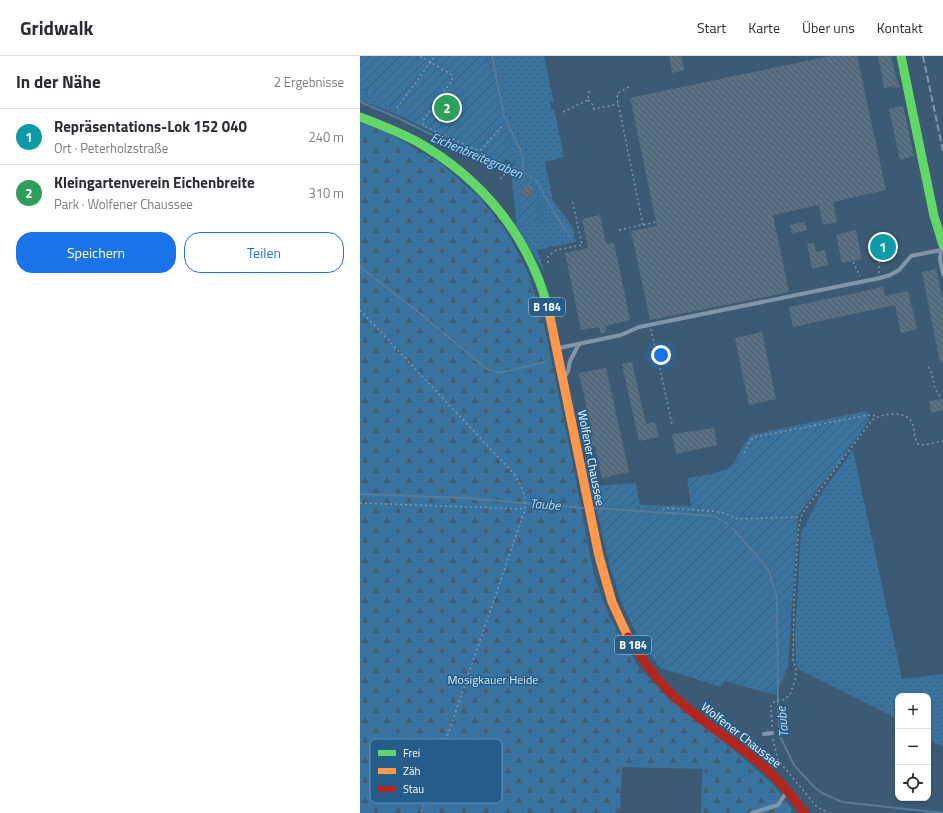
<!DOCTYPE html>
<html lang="de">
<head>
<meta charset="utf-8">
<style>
  body { margin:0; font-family:"Titillium Web",sans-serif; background:#f7f7f7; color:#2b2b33 }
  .controls { position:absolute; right:12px; bottom:12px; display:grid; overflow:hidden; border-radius:8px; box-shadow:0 1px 3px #0004 }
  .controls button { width:36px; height:36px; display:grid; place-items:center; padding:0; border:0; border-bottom:1px solid #e1e1e2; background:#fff; color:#2b2b33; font:20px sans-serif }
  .you { position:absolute; left:301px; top:299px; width:14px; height:14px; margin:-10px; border:3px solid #fff; border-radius:50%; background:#1a73e8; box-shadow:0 0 0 6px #1a73e833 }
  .badge { display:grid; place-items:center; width:26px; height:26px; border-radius:50%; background:#1a73e8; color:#fff; font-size:13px; font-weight:700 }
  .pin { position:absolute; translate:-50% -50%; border:2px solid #fff; box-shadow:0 1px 4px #0006 }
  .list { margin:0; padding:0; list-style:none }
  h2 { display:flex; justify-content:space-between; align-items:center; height:52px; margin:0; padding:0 16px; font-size:17px }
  h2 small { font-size:13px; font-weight:400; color:#7c7c81 }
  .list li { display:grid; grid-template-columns:26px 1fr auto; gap:12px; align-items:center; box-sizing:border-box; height:56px; padding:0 16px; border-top:1px solid #e1e1e2 }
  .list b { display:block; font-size:15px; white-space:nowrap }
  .list p { margin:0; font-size:13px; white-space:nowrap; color:#7c7c81 }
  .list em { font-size:13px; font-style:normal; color:#7c7c81 }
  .actions { display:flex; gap:8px; padding:12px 16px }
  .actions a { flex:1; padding:9px 0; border:1px solid #1a73e8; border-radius:16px; text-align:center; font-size:14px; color:#1a73e8 }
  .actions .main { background:#1a73e8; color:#fff }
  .icon { flex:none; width:22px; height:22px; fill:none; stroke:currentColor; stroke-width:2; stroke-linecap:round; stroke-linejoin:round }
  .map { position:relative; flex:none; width:583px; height:757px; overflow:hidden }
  header { display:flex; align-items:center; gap:24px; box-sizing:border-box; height:56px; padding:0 20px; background:#fff; border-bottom:1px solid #e1e1e2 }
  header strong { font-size:19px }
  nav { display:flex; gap:22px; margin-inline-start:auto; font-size:14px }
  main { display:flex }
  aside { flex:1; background:#fff }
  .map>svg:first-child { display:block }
  .grass { fill:url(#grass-dots) }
  .forest { fill:url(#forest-firs) }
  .garden { fill:url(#garden-furrows) }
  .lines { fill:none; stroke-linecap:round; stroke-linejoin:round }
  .stream { stroke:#557b99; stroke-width:2 }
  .building { fill:url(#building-back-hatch) }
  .path { stroke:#8396a8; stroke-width:1.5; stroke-dasharray:2 3; stroke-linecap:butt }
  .lane { stroke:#8396a8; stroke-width:4 }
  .fast { stroke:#63d668; stroke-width:9 }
  .slow { stroke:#ff974d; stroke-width:9 }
  .jam { stroke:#b3261e; stroke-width:9 }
  .rail { stroke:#8396a6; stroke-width:2; stroke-dasharray:7 3; stroke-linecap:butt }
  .labels { text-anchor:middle; stroke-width:3; stroke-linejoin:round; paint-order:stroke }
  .shield { fill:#255d8a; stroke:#becedc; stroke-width:1 }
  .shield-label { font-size:11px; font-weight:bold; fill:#fff }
  .street-label { font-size:12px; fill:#fff; stroke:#255d8a }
  .park-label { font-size:12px; fill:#d6e9f7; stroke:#255d8a }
  .water-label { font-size:13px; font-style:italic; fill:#bddbf1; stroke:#255d8a }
  .key { fill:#255d8a; stroke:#668ead; stroke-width:1 }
  .key-label { font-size:11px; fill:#fff }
</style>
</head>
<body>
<header>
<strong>Gridwalk</strong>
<nav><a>Start</a><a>Karte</a><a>Über uns</a><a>Kontakt</a></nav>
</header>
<main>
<aside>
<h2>In der Nähe<small>2 Ergebnisse</small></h2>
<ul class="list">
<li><span class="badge" style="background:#0f9aa8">1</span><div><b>Repräsentations-Lok 152 040</b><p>Ort · Peterholzstraße</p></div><em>240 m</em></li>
<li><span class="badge" style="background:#2e9e5b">2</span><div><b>Kleingartenverein Eichenbreite</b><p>Park · Wolfener Chaussee</p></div><em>310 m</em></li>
</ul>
<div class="actions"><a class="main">Speichern</a><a>Teilen</a></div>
</aside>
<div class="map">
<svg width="583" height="757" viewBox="0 0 583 757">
  <defs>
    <pattern id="grass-dots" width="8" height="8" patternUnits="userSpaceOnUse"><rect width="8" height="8" fill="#3973a0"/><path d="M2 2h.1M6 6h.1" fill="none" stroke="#445c6e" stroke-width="1.8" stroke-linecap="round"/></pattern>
    <pattern id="forest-firs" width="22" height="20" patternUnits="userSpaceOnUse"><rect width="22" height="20" fill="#3973a0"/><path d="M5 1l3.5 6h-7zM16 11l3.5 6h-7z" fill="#445c6e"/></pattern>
    <pattern id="garden-furrows" width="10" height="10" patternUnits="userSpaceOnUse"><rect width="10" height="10" fill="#3973a0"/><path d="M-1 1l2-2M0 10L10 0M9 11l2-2" fill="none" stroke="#445c6e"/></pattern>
    <pattern id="building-back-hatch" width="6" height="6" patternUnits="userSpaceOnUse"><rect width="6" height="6" fill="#597185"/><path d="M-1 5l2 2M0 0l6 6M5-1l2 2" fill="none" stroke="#515b63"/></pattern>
  </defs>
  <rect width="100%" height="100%" fill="#3c5a73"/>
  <path class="grass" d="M124,0H184L194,46L190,47L191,53H194L204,101L185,106L193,145L212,170L216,186L177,194L186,219L157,171L185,164L175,126L154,107L133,6Z
    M0,32L6,35L58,68L24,53L0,45Z
    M493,394L542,623L583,618V690L568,685V640H538V665L530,659L438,613L436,605L435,579L441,477L462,436Z"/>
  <path class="forest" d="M0,66L26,76L79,106L120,142L146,175L167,214L182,260L212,403L234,520L249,559L277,609L309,643L375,695L413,728L435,757H341L342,713L262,711L260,757H0Z"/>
  <path class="garden" d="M0,0H124L133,6L154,107L175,126L185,164L157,171L152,127L154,108L145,103L139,113L121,99L58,69L0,32Z
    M507,355L509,364L482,403L438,459L428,610L416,639L365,625L361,631L300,612L277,579L261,546L250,511L231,430L276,427L280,449L331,450L327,422L352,418L370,412L390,379Z"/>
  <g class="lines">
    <path class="stream" d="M132,0L144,60L163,100V116
      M0,46L38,62L109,97L156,112L174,123L181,132L186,143L202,169L210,180
      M0,211L56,254L127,313L140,317L184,306
      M0,438L105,442L223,452
      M234,452L354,460L368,468
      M373,473L408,513L417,541L418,652L420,680L434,709L454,731L462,737L482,746L583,757
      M426,757L430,752"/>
  </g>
  <path class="building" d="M309,0H321L324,14L312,17Z
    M470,0H497L526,134L473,146L477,166L463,169L459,149L413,159L429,236L290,264L271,175L297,170L270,42Z
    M518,0H531L537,25H538L540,31L534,32L533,30L524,32Z
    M543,50L554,100L540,104L529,53Z
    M172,129L174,140L163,143L160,132Z
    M240,159L246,188L254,187L270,264L245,270L246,276L241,278L239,271L221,274L205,197L228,192L222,163Z
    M445,166L447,174L432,178L430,169Z
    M496,174L502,203L482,207L476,179Z
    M454,187L456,196L465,194L468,209L452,213L447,188Z
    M576,213L583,245V306L580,307L562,216Z
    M523,231L525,240L548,235L557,273L541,277L535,249L433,271L429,251Z
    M402,276L416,343L389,349L375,282Z
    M272,306L286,368L295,366L299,381L279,385L262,308Z
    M246,312L269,416L242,422L235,390L230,391L228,381L233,380L219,317Z
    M583,343V354L571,357L569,345Z
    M354,372L357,389L316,398L312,378Z"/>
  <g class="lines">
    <path class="path" d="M60,0L92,19V25L62,66L64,70L117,94H121L142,70
      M269,31L258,37L257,42L283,169
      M228,44L233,49L234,53L258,48
      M37,52L75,0
      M203,56L228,44L229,35
      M140,123L147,116L149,112
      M259,174L296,166
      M493,206L500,220
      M188,207V201L193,196L197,194L222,189L212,143
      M519,217V199
      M0,254L155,419C162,430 166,440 165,453L61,757
      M291,273L312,368
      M568,311C577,321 569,332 583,342
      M384,397L391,384L395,381L508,359H513L517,361
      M0,447L165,453
      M303,454L305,452L352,455L364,457L378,463L441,461
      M412,671L411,649L415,645L423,644L430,639L436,621V613L433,603L434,543L438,476L441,461L444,455L512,364C523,357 548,353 553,369C555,375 554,382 558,388L564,389L583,385
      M413,683L418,704L457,751L469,757"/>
    <path class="lane" d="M581,194L580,203L583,218
      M199,292L261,279L279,271L520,222L530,219L539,214L551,200L581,194L583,192
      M206,319L208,315L210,305L219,288
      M404,678L412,677
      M392,757L418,749L426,737"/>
    <path class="fast" d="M541,0L574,160L583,189
      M0,61C19,68 38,76 56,85C123,123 170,181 189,256"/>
    <path class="slow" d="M189,256L239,500L252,546L268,581"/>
    <path class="jam" d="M268,581C281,602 295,622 313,639C338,664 370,682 397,705C416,720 431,738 445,757"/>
    <path class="rail" d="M563,0L583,95
      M522,201L524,182"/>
  </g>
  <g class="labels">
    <g class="shield">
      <rect x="169" y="242" width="36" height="18" rx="3"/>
      <rect x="255" y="580" width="36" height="18" rx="3"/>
    </g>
    <g class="shield-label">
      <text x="187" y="255">B 184</text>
      <text x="273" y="593">B 184</text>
    </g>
    <g class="street-label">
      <text transform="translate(231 402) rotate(79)" y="4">Wolfener Chaussee</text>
      <text transform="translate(381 679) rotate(38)" y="4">Wolfener Chaussee</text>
    </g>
    <g class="park-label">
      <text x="133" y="628">Mosigkauer Heide</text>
    </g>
    <g class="water-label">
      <text transform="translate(117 99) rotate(23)" y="5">Eichenbreitegraben</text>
      <text transform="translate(185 448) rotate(4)" y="5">Taube</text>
      <text transform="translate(422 666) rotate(-96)" y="5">Taube</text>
    </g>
  </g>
  <rect x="10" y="683" width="132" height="64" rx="6" class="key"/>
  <rect x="18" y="694" width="18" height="6" fill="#63d668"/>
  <rect x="18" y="712" width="18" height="6" fill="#ff974d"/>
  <rect x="18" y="730" width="18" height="6" fill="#b3261e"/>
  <g class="key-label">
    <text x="43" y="701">Frei</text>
    <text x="43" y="719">Zäh</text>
    <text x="43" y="737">Stau</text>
  </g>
</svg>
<div class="controls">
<button>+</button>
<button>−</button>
<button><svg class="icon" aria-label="locate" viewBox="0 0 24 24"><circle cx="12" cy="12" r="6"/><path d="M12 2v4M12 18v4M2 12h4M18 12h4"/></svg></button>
</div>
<div class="you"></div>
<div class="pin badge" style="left:523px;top:191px;background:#0f9aa8">1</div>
<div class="pin badge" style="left:87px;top:52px;background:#2e9e5b">2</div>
</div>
</main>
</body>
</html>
